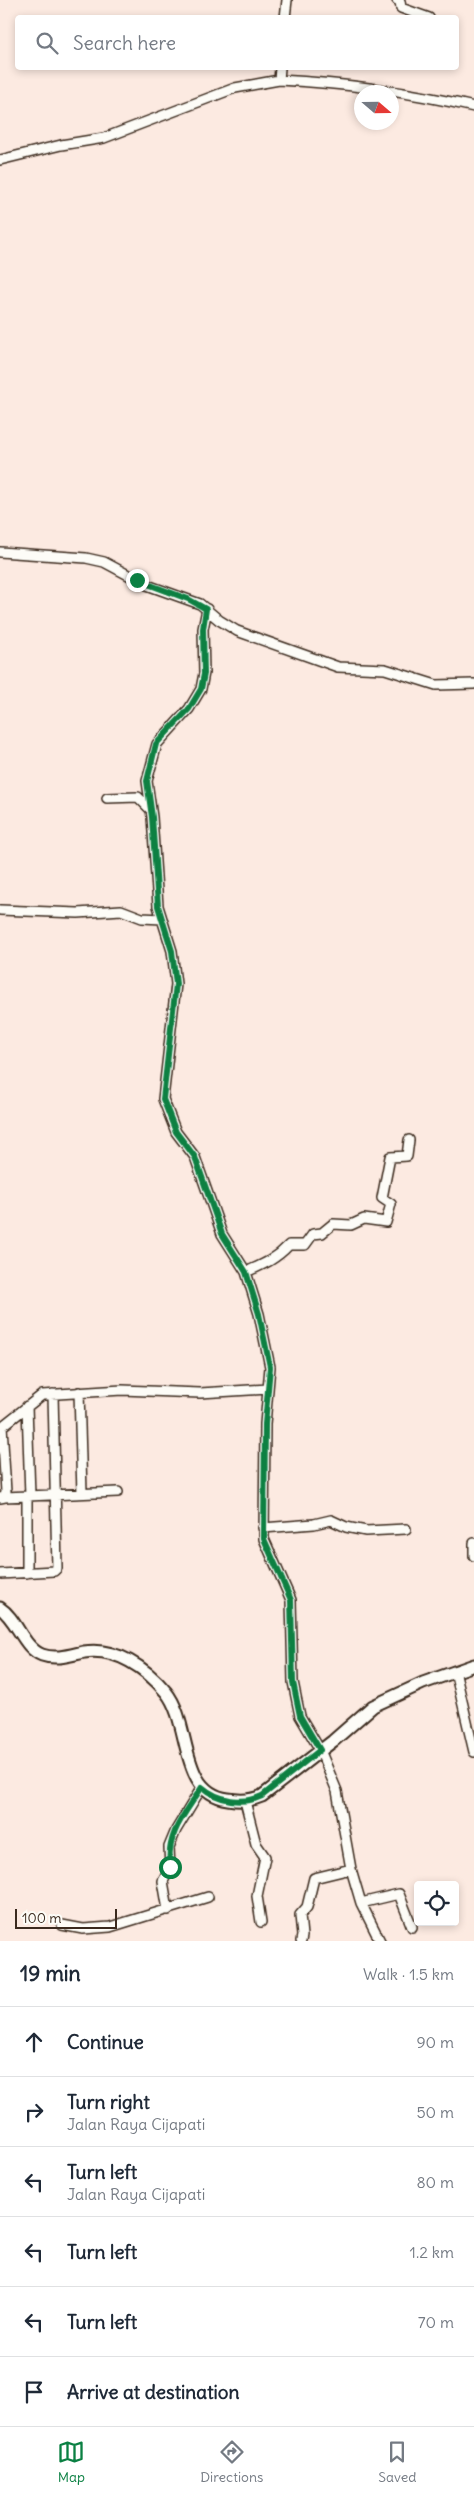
<!DOCTYPE html>
<html lang="en">
<head>
<meta charset="utf-8">
<style>
  body { margin:0; font-family:Delius,sans-serif; background:#f2f2f3; color:#1f2937 }
  .controls { position:absolute; right:15px; bottom:15px; display:grid; overflow:hidden; border-radius:5px; box-shadow:0 2px 8px #0003 }
  .controls button { width:45px; height:45px; display:grid; place-items:center; padding:0; border:0; border-bottom:1px solid #e0e1e3; background:#fff; color:#1f2937; font:25px sans-serif }
  .compass { position:absolute; left:354px; top:85px; width:45px; height:45px; border-radius:50%; background:#fff; box-shadow:0 2px 8px #0003; rotate:110deg }
  .scale { position:absolute; left:15px; bottom:12px; width:102px; box-sizing:border-box; padding-left:5px; border:2px solid #3b2a1e; border-top:0; font-size:14px; line-height:18px; white-space:nowrap; color:#3b2a1e; -webkit-text-stroke:4px #fdfcf7; paint-order:stroke }
  .stop { position:absolute; width:15px; height:15px; margin:-11px; border:4px solid #0b8043; border-radius:50%; background:#fff }
  .stop.end { background:#0b8043; border-color:#fff; box-shadow:0 1px 5px #0008 }
  .list { margin:0; padding:0; list-style:none }
  h2 { display:flex; justify-content:space-between; align-items:center; height:65px; margin:0; padding:0 20px; font-size:21px }
  h2 small { font-size:16px; font-weight:400; color:#747a83 }
  .list li { display:grid; grid-template-columns:32px 1fr auto; gap:15px; align-items:center; box-sizing:border-box; height:70px; padding:0 20px; border-top:1px solid #e0e1e3 }
  .list b { display:block; font-size:19px; white-space:nowrap }
  .list p { margin:0; font-size:16px; white-space:nowrap; color:#747a83 }
  .list em { font-size:16px; font-style:normal; color:#747a83 }
  .icon { flex:none; width:28px; height:28px; fill:none; stroke:currentColor; stroke-width:2; stroke-linecap:round; stroke-linejoin:round }
  .map { position:relative; flex:none; width:474px; height:1941px; overflow:hidden }
  .search { position:absolute; background:#fff; box-shadow:0 2px 8px #0003; left:15px; right:15px; top:15px; height:55px; display:flex; align-items:center; gap:12px; box-sizing:border-box; padding:0 18px; border-radius:5px; color:#747a83; font-size:19px }
  .sheet { height:485px; background:#fff }
  nav { display:flex; justify-content:space-around; align-items:center; box-sizing:border-box; height:70px; border-top:1px solid #e0e1e3; background:#fff; font-size:14px; color:#747a83 }
  nav a { display:grid; justify-items:center; gap:2px }
  nav .on { color:#0b8043 }
  .map>svg:first-child { display:block }
  .lines { fill:none; stroke-linecap:round; stroke-linejoin:round }
  .minor-casing { stroke:#3b2a1e; stroke-width:12 }
  .major-casing { stroke:#3b2a1e; stroke-width:15 }
  .minor { stroke:#fdfcf7; stroke-width:9 }
  .major { stroke:#fdfcf7; stroke-width:11 }
  .route { stroke:#0b8043; stroke-width:6 }
</style>
</head>
<body>
<div class="map">
<svg width="474" height="1941" viewBox="0 0 474 1941">
  <rect width="100%" height="100%" fill="#fceae1"/>
  <filter id="ink" filterUnits="userSpaceOnUse"><feTurbulence type="fractalNoise" baseFrequency=".02" numOctaves="2"/><feDisplacementMap in="SourceGraphic" scale="10" xChannelSelector="R" yChannelSelector="G"/><feConvolveMatrix kernelMatrix="1 2 1 2 8 2 1 2 1" color-interpolation-filters="sRGB"/></filter>
  <g filter="url(#ink)">
    <g class="lines">
      <defs>
        <path id="minor" d="M397,0L400,1L401,8L429,18
          M285,18L287,0
          M280,68L279,80C344,83 410,92 474,107
          M0,160L61,145L104,138L235,88L279,80
          M0,552L86,558L104,562L147,585L200,604L219,620L237,631L338,667L385,669L436,685L474,684
          M207,609L203,629L204,673L201,689L189,709L157,744L147,781L152,817L158,906L172,951L176,984L163,1099L176,1132L195,1157L222,1234L246,1272L259,1314L270,1367L265,1424L264,1539L291,1600L293,1682L300,1716L320,1750L337,1791L351,1869L361,1903L399,1894L412,1927
          M107,798L138,797L151,810
          M0,910L78,913L121,910L142,918L162,919
          M246,1272C264,1264 276,1259 289,1245H305L313,1234L322,1233L333,1224L351,1225L364,1219L386,1222L391,1204L382,1198L390,1157L407,1156L409,1140
          M79,1392L82,1493
          M27,1406L30,1496
          M0,1426L4,1425L42,1395L122,1390L200,1393L268,1389
          M27,1496V1573
          M5,1497L118,1492
          M0,1498L5,1497L6,1492L2,1426
          M263,1528L314,1524L331,1520L346,1527L366,1531L406,1529
          M474,1543V1556
          M0,1574L54,1571L57,1568L53,1394
          M455,1671L474,1752
          M245,1801L256,1844L265,1857L257,1896L261,1922
          M361,1903L380,1941
          M168,1910L163,1881L170,1869L169,1847L176,1830L202,1787
          M62,1925L83,1929L110,1927L208,1897
          M301,1941L302,1936L300,1915L307,1907L314,1878L351,1869"/>
        <path id="major" d="M0,1608C17,1619 23,1648 42,1655C56,1660 70,1655 84,1652C116,1647 146,1668 166,1692C192,1724 178,1792 228,1799C240,1801 251,1801 262,1796L333,1741L373,1706L423,1683L474,1665"/>
      </defs>
      <use href="#minor" class="minor-casing"/>
      <use href="#major" class="major-casing"/>
      <use href="#minor" class="minor"/>
      <use href="#major" class="major"/>
    </g>
  </g>
  <g class="lines" filter="url(#ink)">
    <path class="route" d="M137,580L188,599L206,609L203,629L204,674L201,689L189,709L156,744L147,781L152,817L158,906L172,951L176,984L163,1099L176,1132L195,1157L222,1234L246,1272L259,1314L270,1367L265,1424L264,1539L291,1600L293,1682L300,1716L320,1750L262,1796C243,1805 218,1801 202,1787C185,1814 166,1833 170,1867"/>
  </g>
</svg>
<div class="controls">
<button><svg class="icon" aria-label="locate" viewBox="0 0 24 24"><circle cx="12" cy="12" r="6"/><path d="M12 2v4M12 18v4M2 12h4M18 12h4"/></svg></button>
</div>
<svg class="compass" viewBox="-18 -18 36 36"><path d="M0-13l5 13h-10z" fill="#e53935"/><path d="M0 13l5-13h-10z" fill="#747a83"/></svg>
<div class="scale">100 m</div>
<div class="stop" style="left:170px;top:1867px"></div>
<div class="stop end" style="left:137px;top:580px"></div>
<div class="search"><svg class="icon" aria-label="search" viewBox="0 0 24 24"><circle cx="10" cy="10" r="6"/><path d="M15 15l6 6"/></svg>Search here</div>
</div>
<section class="sheet">
<h2>19 min<small>Walk · 1.5 km</small></h2>
<ul class="list">
<li><svg class="icon" aria-label="ahead" viewBox="0 0 24 24"><path d="M12 20V5M6 11l6-6 6 6"/></svg><div><b>Continue</b></div><em>90 m</em></li>
<li><svg class="icon" aria-label="right" viewBox="0 0 24 24"><path d="M7 20v-9h11M14 6l5 5-5 5"/></svg><div><b>Turn right</b><p>Jalan Raya Cijapati</p></div><em>50 m</em></li>
<li><svg class="icon" aria-label="left" viewBox="0 0 24 24"><path d="M17 20v-9H6M10 6l-5 5 5 5"/></svg><div><b>Turn left</b><p>Jalan Raya Cijapati</p></div><em>80 m</em></li>
<li><svg class="icon" aria-label="left" viewBox="0 0 24 24"><path d="M17 20v-9H6M10 6l-5 5 5 5"/></svg><div><b>Turn left</b></div><em>1.2 km</em></li>
<li><svg class="icon" aria-label="left" viewBox="0 0 24 24"><path d="M17 20v-9H6M10 6l-5 5 5 5"/></svg><div><b>Turn left</b></div><em>70 m</em></li>
<li><svg class="icon" aria-label="arrive" viewBox="0 0 24 24"><path d="M6 21V4h12l-3 4 3 4H6"/></svg><div><b>Arrive at destination</b></div></li>
</ul>
</section>
<nav>
<a class="on"><svg class="icon" aria-label="map" viewBox="0 0 24 24"><path d="M3 6l6-2 6 2 6-2v14l-6 2-6-2-6 2zM9 4v14M15 6v14"/></svg>Map</a>
<a><svg class="icon" aria-label="directions" viewBox="0 0 24 24"><path d="M12 3l9 9-9 9-9-9zM9 14v-3h6M13 9l2 2-2 2"/></svg>Directions</a>
<a><svg class="icon" aria-label="saved" viewBox="0 0 24 24"><path d="M7 4h10v16l-5-4-5 4z"/></svg>Saved</a>
</nav>
</body>
</html>
